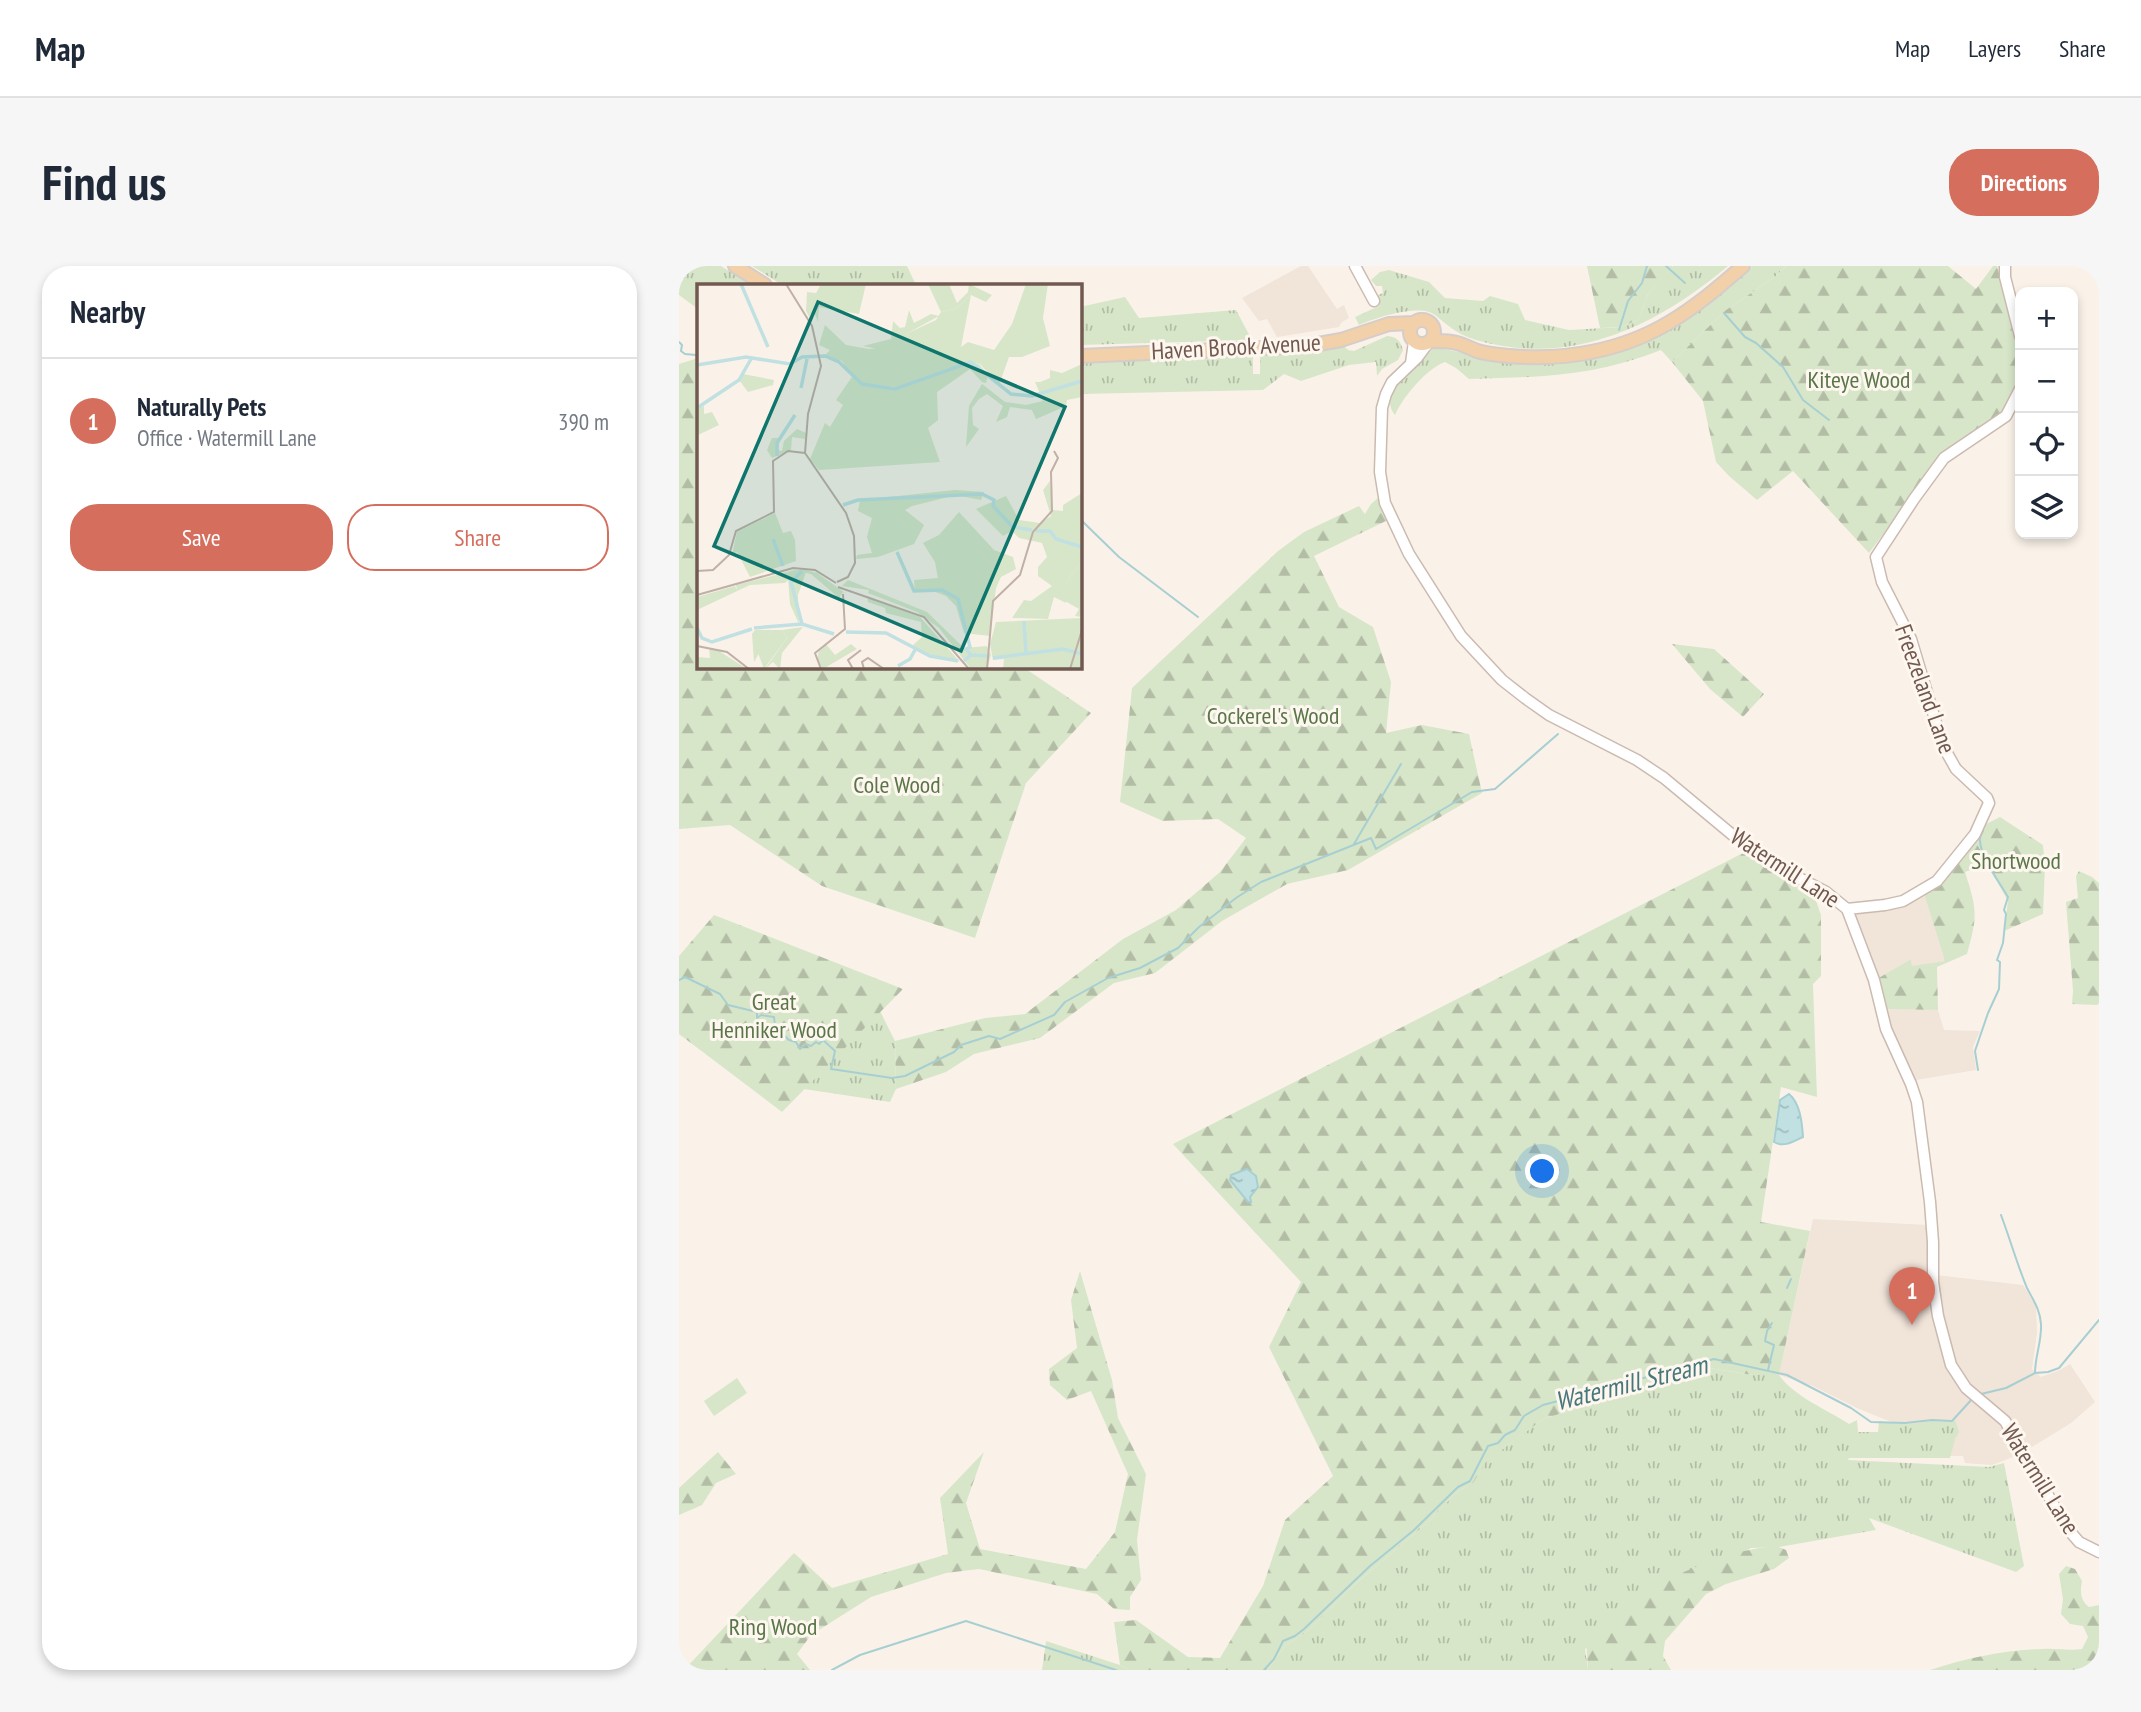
<!DOCTYPE html>
<html lang="en">
<head>
<meta charset="utf-8">
<style>
  body { margin:0; font-family:"PT Sans Narrow",sans-serif; background:#f6f6f7; color:#1f2937 }
  .controls { position:absolute; right:21px; top:21px; display:grid; overflow:hidden; border-radius:14px; box-shadow:0 4px 10px #0003 }
  .controls button { width:63px; height:63px; display:grid; place-items:center; padding:0; border:0; border-bottom:2px solid #e0e1e3; background:#fff; color:#1f2937; font:35px sans-serif }
  .you { position:absolute; left:864px; top:906px; width:24px; height:24px; margin:-18px; border:5px solid #fff; border-radius:50%; background:#1a73e8; box-shadow:0 0 0 10px #1a73e833 }
  .badge { display:grid; place-items:center; width:46px; height:46px; border-radius:50%; background:#d56e5d; color:#fff; font-size:23px; font-weight:700 }
  .pin { position:absolute; translate:-50% -58px; filter:drop-shadow(0 2px 4px #0008) }
  .pin::after { content:''; position:absolute; top:37px; width:24px; height:21px; background:inherit; clip-path:polygon(0 0,100% 0,50% 100%) }
  .list { margin:0; padding:0; list-style:none }
  h2 { display:flex; justify-content:space-between; align-items:center; height:91px; margin:0; padding:0 28px; font-size:30px }
  h2 small { font-size:23px; font-weight:400; color:#747a83 }
  .list li { display:grid; grid-template-columns:46px 1fr auto; gap:21px; align-items:center; box-sizing:border-box; height:126px; padding:0 28px; border-top:2px solid #e0e1e3 }
  .list b { display:block; font-size:26px; white-space:nowrap }
  .list p { margin:0; font-size:23px; white-space:nowrap; color:#747a83 }
  .list em { font-size:23px; font-style:normal; color:#747a83 }
  .actions { display:flex; gap:14px; padding:21px 28px }
  .actions a { flex:1; padding:16px 0; border:2px solid #d56e5d; border-radius:28px; text-align:center; font-size:24px; color:#d56e5d }
  .actions .main { background:#d56e5d; color:#fff }
  .icon { flex:none; width:38px; height:38px; fill:none; stroke:currentColor; stroke-width:2; stroke-linecap:round; stroke-linejoin:round }
  .map { position:relative; flex:none; width:1420px; height:1404px; overflow:hidden; border-radius:28px }
  header { display:flex; align-items:center; gap:42px; box-sizing:border-box; height:98px; padding:0 35px; background:#fff; border-bottom:2px solid #e0e1e3 }
  header strong { font-size:33px }
  nav { display:flex; gap:38px; margin-inline-start:auto; font-size:24px }
  .intro { display:flex; align-items:center; justify-content:space-between; box-sizing:border-box; height:168px; padding:0 42px }
  h1 { margin:0; font-size:49px }
  .button { padding:18px 32px; border-radius:28px; background:#d56e5d; color:#fff; font-size:24px; font-weight:700 }
  main { display:flex; gap:42px; padding:0 42px }
  aside { flex:1; background:#fff; border-radius:28px; box-shadow:0 4px 10px #0003 }
  .map>svg:first-child { display:block }
  .residential { fill:#f1e4d9 }
  .grass { fill:url(#grass-tufts) }
  .forest { fill:url(#forest-firs) }
  .pitch { fill:#d7e6c9 }
  .water { fill:url(#water-ripples); stroke:#a7cfd2; stroke-width:2 }
  .lines { fill:none; stroke-linecap:round; stroke-linejoin:round }
  .stream { stroke:#a7cfd2; stroke-width:2 }
  .minor-casing { stroke:#cbbab0; stroke-width:13 }
  .major-casing { stroke:#d5cdca; stroke-width:16 }
  .minor { stroke:#fff; stroke-width:10 }
  .major { stroke:#f1d0aa; stroke-width:12 }
  .labels { text-anchor:middle; stroke-width:6; stroke-linejoin:round; paint-order:stroke }
  .street-label { font-size:24px; fill:#725950; stroke:#fdf7ef }
  .park-label { font-size:24px; fill:#5a7649; stroke:#fdf7ef }
  .water-label { font-size:26px; font-style:italic; fill:#48777b; stroke:#fdf7ef }
  .inset-river { fill:none; stroke:#c0e0e2; stroke-width:3.5 }
  .inset-road { fill:none; stroke:#c0b0a7; stroke-width:2 }
  .view { fill:#0f766e; fill-opacity:0.15; stroke:#0f766e; stroke-width:3.5 }
  .inset-edge { fill:none; stroke:#725950; stroke-width:3.5 }
</style>
</head>
<body>
<header>
<strong>Map</strong>
<nav><a>Map</a><a>Layers</a><a>Share</a></nav>
</header>
<div class="intro"><h1>Find us</h1><a class="button">Directions</a></div>
<main>
<aside>
<h2>Nearby<small></small></h2>
<ul class="list">
<li><span class="badge">1</span><div><b>Naturally Pets</b><p>Office · Watermill Lane</p></div><em>390 m</em></li>
</ul>
<div class="actions"><a class="main">Save</a><a>Share</a></div>
</aside>
<div class="map">
<svg width="1420" height="1404" viewBox="0 0 1420 1404">
  <defs>
    <pattern id="grass-tufts" width="24" height="20" patternUnits="userSpaceOnUse" patternTransform="scale(1.75)"><rect width="24" height="20" fill="#d7e6c9"/><path d="M3 7l-1-3M5 7V3M7 7l1-3M15 17l-1-3M17 17v-4M19 17l1-3" fill="none" stroke="#b3bda6"/></pattern>
    <pattern id="forest-firs" width="22" height="20" patternUnits="userSpaceOnUse" patternTransform="scale(1.75)"><rect width="22" height="20" fill="#d7e6c9"/><path d="M5 1l3.5 6h-7zM16 11l3.5 6h-7z" fill="#b3bda6"/></pattern>
    <pattern id="water-ripples" width="26" height="14" patternUnits="userSpaceOnUse" patternTransform="scale(1.75)"><rect width="26" height="14" fill="#c0e0e2"/><path d="M2 4q2-2 4 0t4 0M15 11q2-2 4 0t4 0" fill="none" stroke="#a0b9ba"/></pattern>
  </defs>
  <rect width="100%" height="100%" fill="#faf2e9"/>
  <path class="residential" d="M622,0H629L658,43L665,39L670,52L663,56L660,61L598,71L588,53L580,55L563,32Z
    M1245,628L1266,695L1233,701L1232,693L1198,713L1188,681L1181,667L1175,650L1178,645Z
    M1205,743L1259,744L1265,764L1301,765L1294,781L1297,804L1237,814L1234,812L1210,763Z
    M1134,953L1249,959L1269,1100L1323,1159L1342,1188L1313,1199L1286,1197L1284,1190H1266L1225,1161L1180,1143L1134,1120L1100,1109Z
    M1257,1009L1344,1019L1357,1040L1358,1067L1353,1103L1362,1111L1381,1104L1391,1098L1416,1136L1392,1157L1348,1184L1329,1149L1295,1126L1276,1098L1262,1047Z"/>
  <path class="grass" d="M0,0H42L72,19H19V43L0,29Z
    M73,0H228L237,19H103Z
    M994,0H1049C978,60 892,102 797,74C778,68 771,61 756,49C741,37 696,52 680,59L676,51L700,40L698,33L699,29L704,27L703,20H697L692,14L701,6L710,4L750,16L766,32L804,35L811,30L839,38L846,54L890,64L943,61L960,53L969,28Z
    M1073,0H1107L1096,11L1047,44L993,96L982,84C913,111 862,111 790,113L777,102L766,96C747,103 724,131 716,149C701,130 723,114 735,101C743,94 746,86 756,81L827,96L856,98L906,92L973,72L995,61L1032,35Z
    M446,31L460,52L557,44L573,74L401,79V41Z
    M708,70C718,71 721,74 724,84L719,94L703,103L698,110L697,96L670,99L622,115L605,108L584,124L401,128V96L574,89V108H581V89L626,88L665,80L669,84L675,85Z
    M201,745L216,775L217,823L211,836L125,823Z
    M1031,1102L1073,1109H1100C1114,1130 1149,1144 1170,1158L1178,1154L1179,1166H1199L1200,1155C1219,1159 1234,1158 1253,1155C1261,1154 1269,1157 1276,1154L1280,1166L1276,1173L1271,1192H1170L1169,1194L1310,1201L1325,1197L1345,1300L1337,1306L1190,1252L1197,1264L1100,1281L1072,1282L906,1383L909,1404H588L607,1379L629,1365L674,1320L748,1257L777,1227L794,1217L806,1196L864,1153Z
    M367,1375L441,1399L450,1404H363Z"/>
  <path class="forest" d="M908,0H993L994,1L969,28L960,53L943,61L921,62Z
    M1107,0H1269L1297,23L1314,0H1318L1336,64L1340,117L1323,148L1262,191L1190,287L1114,205L1078,234L1050,210L1037,196L1024,135L993,96L1047,44L1096,11Z
    M19,92V401H344L412,447L347,517L296,672L143,620L51,559L0,563V98Z
    M700,231L709,254L635,290L660,341L694,361L712,416L707,467L743,459L790,468L803,527L669,604L608,618L543,655L476,707L435,717L361,772L295,788L267,806L217,823L216,775L306,752L346,748L444,673L497,644L541,606L567,572L539,553L484,555L441,536L453,422L599,285L625,266L680,240L686,248L692,238Z
    M993,378L1035,383L1085,428L1064,451L1031,423Z
    M1321,551L1364,579L1366,600L1364,648L1325,665L1329,635L1308,598L1286,606C1298,644 1299,649 1288,688L1258,701L1259,744L1205,743L1198,713L1232,693L1233,700L1266,695L1245,628L1305,559Z
    M1068,585L1133,623L1142,649V710L1134,718L1138,831L1102,821L1082,956L1131,965L1100,1109H1073L1031,1102L864,1153L807,1196L794,1217L777,1227L748,1257L674,1320L629,1365L607,1379L588,1404H450L441,1399L435,1356L457,1354L509,1391L541,1392L584,1320L606,1254L654,1210L590,1081L622,1016L494,878Z
    M1400,605L1413,611L1420,617V737L1418,739L1393,738L1394,725L1387,636L1399,632L1397,610Z
    M35,649L224,723L103,846L0,768V690Z
    M401,1005L433,1114L439,1152L467,1208L458,1274L462,1314L451,1331V1344L435,1343L418,1328L300,1303L267,1307L192,1331L132,1369L118,1388L131,1404H5L115,1287L153,1322L269,1288L261,1232L305,1186L287,1237L301,1283L407,1303L436,1266L449,1208L412,1125L388,1134L371,1119L370,1103L398,1082L392,1034Z
    M39,1186L57,1208L37,1217L23,1239L0,1249V1222Z
    M1098,1280L1107,1284L1110,1292L1095,1303L1047,1318L1027,1328L986,1375L984,1390L992,1404H909L907,1373C922,1361 937,1347 953,1336C995,1307 1047,1284 1098,1280Z
    M1387,1300L1396,1303L1403,1315C1401,1325 1401,1334 1410,1341L1420,1339V1404H1251C1288,1392 1325,1384 1364,1383C1378,1382 1390,1385 1403,1383L1409,1371L1404,1360L1391,1358L1382,1348L1384,1333L1380,1308Z"/>
  <path class="pitch" d="M58,1112L68,1127L35,1150L25,1135Z"/>
  <path class="water" d="M1110,828C1121,837 1123,856 1124,871C1115,875 1105,882 1095,876L1101,834Z
    M568,903L577,910L579,921L571,931L572,936H569L551,914L552,909Z"/>
  <g class="lines">
    <path class="stream" d="M987,0L1006,17
      M1045,47L1066,71L1077,77L1104,101L1124,134L1150,154
      M940,64L949,35L963,17L968,0
      M0,76L3,79L2,85L6,88L17,89L19,94
      M401,253L440,291L519,351
      M675,578L722,498
      M0,714L6,711L41,728L49,739L78,746V752L82,749L95,751L96,760L110,774L117,776L121,783L126,778L132,780L137,776L140,778L144,774L156,785L152,803L213,812L226,810L275,786L282,779L310,770L321,773L375,749L386,736L429,712L461,702L499,682L520,661L557,632L582,616L692,572L697,583L793,526L816,523L879,468
      M1299,804L1296,785L1309,747L1320,723L1321,696L1318,694L1324,677L1327,648L1325,644L1329,631C1321,617 1302,592 1301,575C1300,571 1302,569 1304,565
      M1322,949C1331,973 1338,998 1348,1022C1354,1034 1361,1043 1362,1058C1363,1075 1356,1090 1356,1107
      M1108,1022L1112,1013
      M1089,1104L1095,1079L1086,1075L1088,1065L1093,1057
      M1302,1128L1327,1122L1356,1107L1369,1106L1380,1102L1420,1054
      M153,1404L181,1389L287,1355L437,1404
      M585,1404L595,1393L604,1375L616,1370L625,1363L691,1300L735,1264L779,1221L791,1215L809,1180L819,1177L826,1169L836,1164L845,1150L864,1139L1035,1093L1108,1109L1172,1142L1192,1156L1226,1157L1253,1154L1273,1155L1294,1132"/>
    <defs>
      <path id="minor" d="M676,0L695,35
        M1326,0V11L1341,70
        M749,77L738,92L713,116L707,128L703,142L701,206L706,237L730,288L782,370L823,414L846,432L870,449L958,494L985,512L1068,581L1084,593L1147,626L1168,643L1195,714L1207,763L1232,818L1238,836L1251,936L1254,976V1016L1259,1050L1272,1099L1287,1122L1326,1155L1388,1262L1400,1276L1420,1286
        M732,97L735,76
        M1168,643L1206,639L1224,635L1258,615L1296,568L1310,537L1308,532L1277,503L1264,480L1232,373L1203,316L1197,291L1235,233L1265,192L1327,150L1341,123"/>
      <path id="major" d="M56,0L86,19
        M731 66a12 12 0 1 1 24 0a12 12 0 1 1-24 0Z
        M751,75C758,75 766,75 773,76C782,77 790,82 798,85C808,88 820,89 830,90C886,95 943,85 991,56C1018,40 1041,20 1064,0
        M401,90L628,80L662,74L710,58L735,57"/>
    </defs>
    <use href="#minor" class="minor-casing"/>
    <use href="#major" class="major-casing"/>
    <use href="#minor" class="minor"/>
    <use href="#major" class="major"/>
  </g>
  <g class="labels">
    <g class="street-label">
      <text transform="translate(557 81) rotate(-3)" y="8">Haven Brook Avenue</text>
      <text transform="translate(1246 423) rotate(70)" y="8">Freezeland Lane</text>
      <text transform="translate(1106 602) rotate(33)" y="8">Watermill Lane</text>
      <text transform="translate(1361 1213) rotate(58)" y="8">Watermill Lane</text>
    </g>
    <g class="park-label">
      <text x="1180" y="122">Kiteye Wood</text>
      <text x="594" y="458">Cockerel's Wood</text>
      <text x="218" y="527">Cole Wood</text>
      <text x="1337" y="603">Shortwood</text>
      <text x="95" y="744">Great<tspan x="95" dy="28">Henniker Wood</tspan></text>
      <text x="94" y="1369">Ring Wood</text>
    </g>
    <g class="water-label">
      <text transform="translate(952 1117) rotate(-14)" y="9">Watermill Stream</text>
    </g>
  </g>
  <g transform="translate(18 18)">
    <rect width="385" height="385" fill="#faf2e9"/>
    <path d="M329,0H351L346,34L353,62L325,73H312L302,101L283,80L268,78L199,103L166,99L155,93L145,77L127,72L133,66L122,61L128,41L149,61L172,65L208,61L211,49L239,36L244,28L258,25L274,11L264,63L271,58L297,66L315,40ZM385,80V97L349,109L345,106L343,98L353,94V86L365,89ZM385,277V333L378,332L382,325L368,317L371,296ZM98,286H109L120,289L151,311L146,308L142,314L114,290L101,287L88,299L53,301L0,326V313L38,302L40,306L39,301ZM151,296L230,328L267,364L290,362L294,371L290,385H274L242,344L220,328L171,309L172,306L145,302ZM170,312L223,333L263,378L224,368L216,361L225,353L224,338L189,329L188,324L171,318Z" fill="#d7e6c9"/>
    <path d="M124,0H169L162,30L122,23L121,38L118,30L113,31L115,38L109,27L110,8L119,9ZM231,0H252L260,19L271,8L272,0L295,11L289,18L274,11L258,25L244,28ZM212,26L217,39L234,30L242,32L211,49L208,61L186,66L166,62L194,55L196,37L203,44L208,43ZM267,78L282,80L291,91L289,99L285,98L273,85L240,108L241,136L231,144L243,178L122,186L113,175L128,139L133,143L146,121L139,116L155,93L166,99L199,103ZM46,90L77,96L76,101L51,108L42,96ZM376,97H385V113L370,116L369,122L339,135L335,126L313,123L310,133L299,138L306,122L290,110L282,115L275,124L276,141L282,145L269,163L272,122L285,100L308,118L329,121L346,117L338,98H343L349,109ZM7,122V130L15,128L22,141L1,151L0,125ZM100,145L109,149L108,155L95,153L94,166L75,174L70,166L75,154H83L81,166L85,167L87,157ZM353,197L356,226L366,227V221L385,209V277L371,296L369,319L357,313L351,335L315,334L327,316L334,317L355,302L341,292V283L350,273L345,259L322,254L315,247L306,252L279,225L309,212L322,236L343,239L354,232L346,206ZM258,206L287,208L284,216L259,211L215,222L208,226L227,241L217,260L181,273L159,275L160,271L175,269L170,253L175,234L161,227L163,216ZM262,228L297,266L316,273L319,285L304,293L299,304L293,352L267,349L259,322L249,312L236,307L218,308L217,296L241,294L238,278L226,259L242,251ZM78,229L86,249L94,247L98,256L99,277L53,293L40,268L35,271L40,248ZM101,287L109,288L101,311L102,340L93,320L91,294ZM106,343L85,369L83,385L76,378L68,385L90,354L85,346ZM58,346H75L57,378L55,350ZM129,360L138,371L154,360L160,365L126,385L120,376L122,366ZM12,364L22,367L47,383L2,385L0,373L13,374Z" fill="#d7e6c9"/>
    <path d="M385,334V385H306L307,375L296,376L293,360L299,338Z" fill="#d7e6c9"/>
    <path d="M75,346H85L90,354L67,385L61,369Z" fill="#d7e6c9"/>
    <path class="inset-river" d="M44,0L71,63M0,81L49,73L93,80L105,73L128,72L142,78L165,100L198,105L274,78L314,110L335,112L385,97M104,104L110,75M0,124L42,96L54,75M80,172V159L98,131M146,221L161,216L285,210L297,216L296,222L316,243L335,246M339,247H353L359,255L385,263M76,255L86,282M200,268L217,307L245,306L261,315L273,363L269,365L274,371M105,287L94,298L105,340M327,337L329,371M0,344L5,354L15,358L55,345M57,344L105,340L137,350M149,348L189,349L233,372L261,377M296,374L366,365L385,370M267,377L274,371L291,372M201,382L213,375L219,364"/>
    <path class="inset-road" d="M89,0L115,42L124,82L111,130L108,169L149,229L157,252L158,279L151,293L140,298M0,287L16,286L32,271L39,247L77,228L76,177L91,167L108,169M141,303L227,333L272,385M0,311L96,284L118,286L139,299M0,362L30,368L52,385M124,385L118,369L148,345L146,310M156,385L151,376L164,366M167,385L165,378L171,374L187,385M290,385L296,317L323,291L336,248L355,227L354,188L361,174L357,167M373,385L385,346"/>
    <path class="view" d="M121,18L368,123L264,367L17,262Z"/>
    <rect width="385" height="385" class="inset-edge"/>
  </g>
</svg>
<div class="controls">
<button>+</button>
<button>−</button>
<button><svg class="icon" aria-label="locate" viewBox="0 0 24 24"><circle cx="12" cy="12" r="6"/><path d="M12 2v4M12 18v4M2 12h4M18 12h4"/></svg></button>
<button><svg class="icon" aria-label="layers" viewBox="0 0 24 24"><path d="M12 4l9 5-9 5-9-5zM3 14l9 5 9-5"/></svg></button>
</div>
<div class="you"></div>
<div class="pin badge" style="left:1233px;top:1059px">1</div>
</div>
</main>
</body>
</html>
